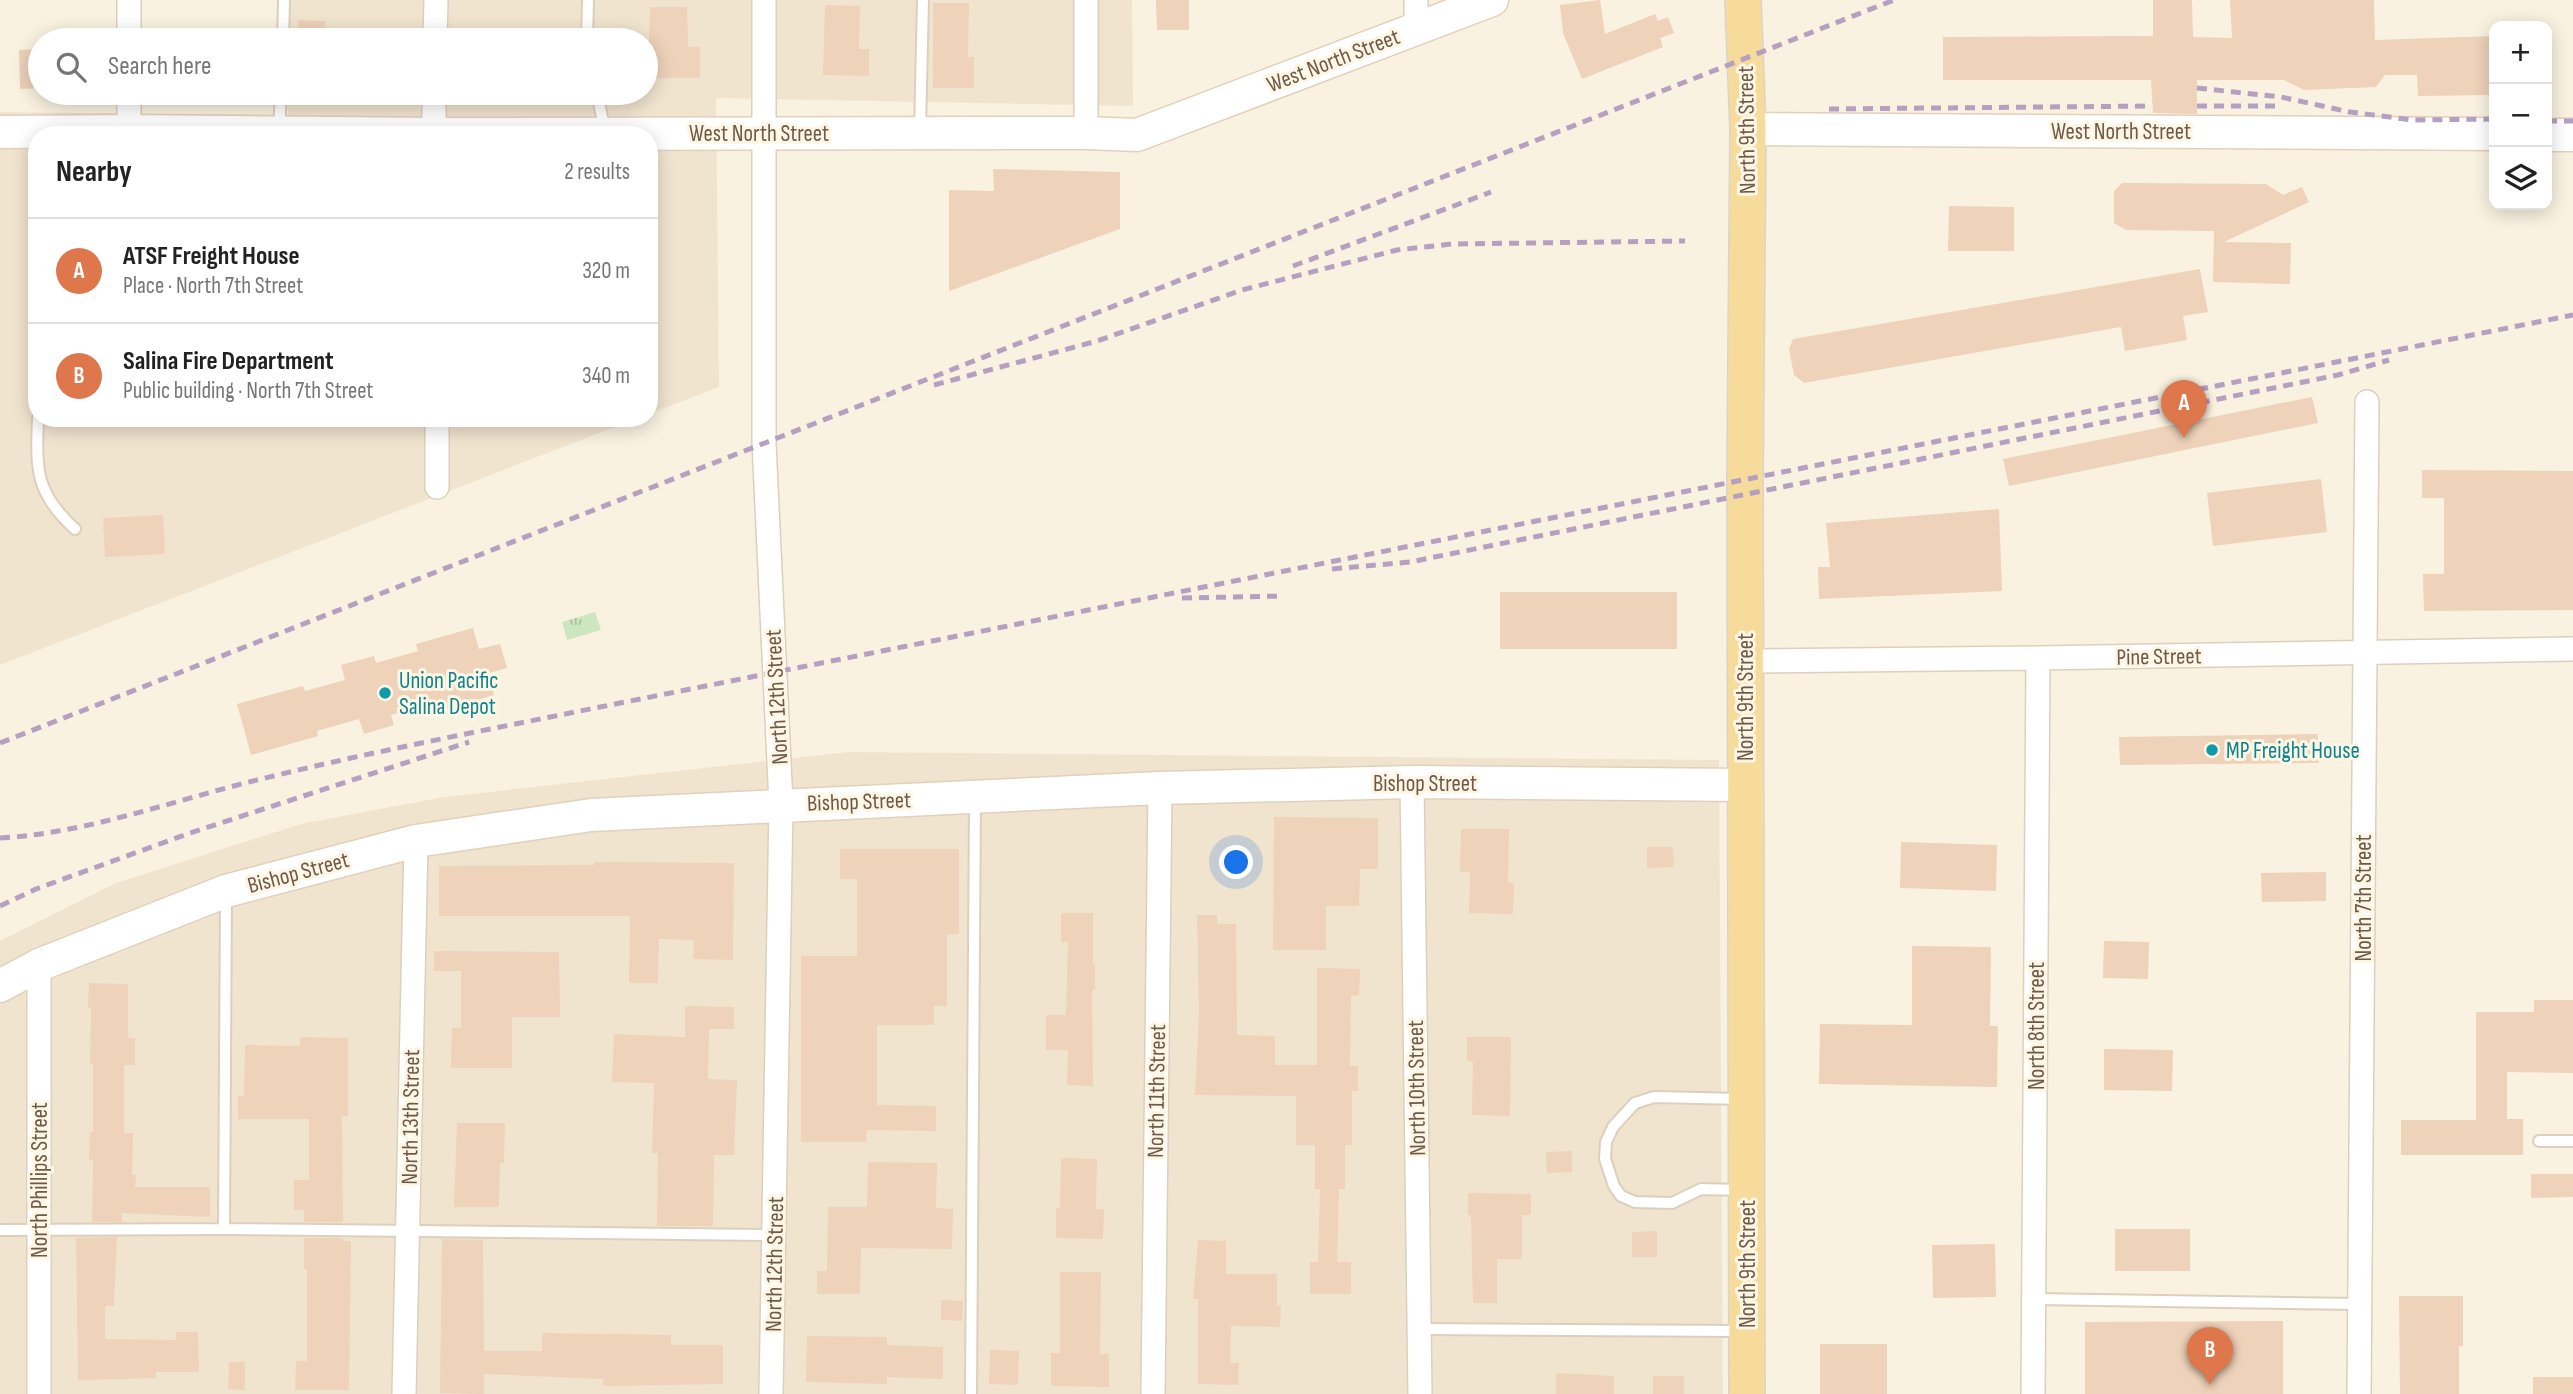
<!DOCTYPE html>
<html lang="en">
<head>
<meta charset="utf-8">
<style>
  body { margin:0; font-family:"Sofia Sans Condensed",sans-serif; background:#f6f6f6; color:#222 }
  .controls { position:absolute; right:21px; top:21px; display:grid; overflow:hidden; border-radius:14px; box-shadow:0 4px 18px #0003 }
  .controls button { width:63px; height:63px; display:grid; place-items:center; padding:0; border:0; border-bottom:2px solid #e0e0e0; background:#fff; color:#222; font:35px sans-serif }
  .you { position:absolute; left:1237px; top:863px; width:24px; height:24px; margin:-18px; border:5px solid #fff; border-radius:50%; background:#1a73e8; box-shadow:0 0 0 10px #1a73e833 }
  .badge { display:grid; place-items:center; width:46px; height:46px; border-radius:50%; background:#de774b; color:#fff; font-size:23px; font-weight:700 }
  .pin { position:absolute; translate:-50% -58px; filter:drop-shadow(0 2px 4px #0008) }
  .pin::after { content:''; position:absolute; top:37px; width:24px; height:21px; background:inherit; clip-path:polygon(0 0,100% 0,50% 100%) }
  .list { margin:0; padding:0; list-style:none }
  h2 { display:flex; justify-content:space-between; align-items:center; height:91px; margin:0; padding:0 28px; font-size:30px }
  h2 small { font-size:23px; font-weight:400; color:#767676 }
  .list li { display:grid; grid-template-columns:46px 1fr auto; gap:21px; align-items:center; box-sizing:border-box; height:105px; padding:0 28px; border-top:2px solid #e0e0e0 }
  .list b { display:block; font-size:26px; white-space:nowrap }
  .list p { margin:0; font-size:23px; white-space:nowrap; color:#767676 }
  .list em { font-size:23px; font-style:normal; color:#767676 }
  .icon { flex:none; width:38px; height:38px; fill:none; stroke:currentColor; stroke-width:2; stroke-linecap:round; stroke-linejoin:round }
  .map { position:relative; flex:none; width:2573px; height:1394px; overflow:hidden }
  .search { position:absolute; background:#fff; box-shadow:0 4px 18px #0003; left:28px; top:28px; width:630px; height:77px; display:flex; align-items:center; gap:18px; box-sizing:border-box; padding:0 24px; border-radius:38px; color:#767676; font-size:26px }
  .panel { position:absolute; background:#fff; box-shadow:0 4px 18px #0003; left:28px; top:126px; width:630px; height:301px; border-radius:28px }
  .map>svg:first-child { display:block }
  .residential { fill:#f1e4cf }
  .grass { fill:url(#grass-tufts) }
  .building { fill:#eed2b9 }
  .lines { fill:none; stroke-linecap:round; stroke-linejoin:round }
  .lane-casing { stroke:#ddcfbd; stroke-width:14 }
  .street-casing { stroke:#ddcfbd; stroke-width:26 }
  .secondary-casing { stroke:#e2d0bb; stroke-width:35 }
  .primary-casing { stroke:#dad4d0; stroke-width:38 }
  .lane { stroke:#fff; stroke-width:10 }
  .street { stroke:#fff; stroke-width:23 }
  .secondary { stroke:#fff; stroke-width:32 }
  .primary { stroke:#f6db9b; stroke-width:35 }
  .rail { stroke:#b5a0c2; stroke-width:5; stroke-dasharray:10 7; stroke-linecap:butt }
  .culture-dot { fill:#0f9aa8; stroke:#fef6e5; stroke-width:2.5 }
  .labels { text-anchor:middle; stroke-width:6; stroke-linejoin:round; paint-order:stroke }
  .street-label { font-size:23px; fill:#6f5a49; stroke:#fef6e5 }
  .culture-label { font-size:23px; fill:#0d838f; stroke:#fef6e5; text-anchor:start }
</style>
</head>
<body>
<div class="map">
<svg width="2573" height="1394" viewBox="0 0 2573 1394">
  <defs>
    <pattern id="grass-tufts" width="24" height="20" patternUnits="userSpaceOnUse" patternTransform="scale(1.75)"><rect width="24" height="20" fill="#cce6c0"/><path d="M3 7l-1-3M5 7V3M7 7l1-3M15 17l-1-3M17 17v-4M19 17l1-3" fill="none" stroke="#aabd9e"/></pattern>
  </defs>
  <rect width="100%" height="100%" fill="#faf2e0"/>
  <path class="residential" d="M289,0H1132L1133,106L716,98L719,387L649,414V135H37V418H638L0,665V112L288,115V93H646V40H289Z
    M848,752L1719,760L1723,1394H0V941L116,883L301,824L444,797Z"/>
  <path class="grass" d="M595,612L601,630L567,640L562,622Z"/>
  <path class="building" d="M1156,0H1189V30H1157Z
    M1600,0L1605,34L1655,14L1658,21L1668,17L1674,33L1660,38L1663,47L1582,79L1563,33L1560,5Z
    M2153,0H2192L2193,37L2232,38L2230,0H2374L2375,40L2494,36V95L2418,96L2417,75H2385L2376,87L2304,90L2284,80H2197V114L2153,113L2151,80H1943V37L2153,36Z
    M933,3H969L968,57H974V88H933Z
    M825,5L860,6L859,49H869V76L823,75Z
    M650,7H687L688,47H700V78H648Z
    M298,20L325,21L324,40H298Z
    M40,49V88L20,89L19,50Z
    M993,169L1120,172V229L949,291V190L994,191Z
    M2122,183L2266,184L2283,195L2302,187L2309,202L2224,242L2291,243L2290,284L2213,282L2214,231L2126,230L2114,223V191Z
    M1949,206L2014,207V251H1948Z
    M2200,269L2208,312L2183,316L2187,340L2125,351L2121,327L1804,383L1794,375L1789,349L1793,339Z
    M2312,397L2318,423L2009,486L2003,459Z
    M2422,470L2573,471V610L2424,611L2423,574H2444V498H2422Z
    M2321,479L2327,532L2213,546L2207,493Z
    M1999,509L2002,591L1819,599L1818,567H1830L1826,523Z
    M163,515L165,554L105,557L103,518Z
    M1500,592H1677V649H1500Z
    M473,628L479,649L500,644L507,668L489,673L494,695L440,711L437,702L391,715L394,725L364,734L359,719L317,731L318,736L251,755L237,704L303,686L305,691L345,680L341,665L374,656L376,663L418,651L416,644Z
    M2318,734L2319,763L2120,765L2119,737Z
    M1274,817L1378,818V869H1360L1359,906H1326V950H1273Z
    M1461,829H1509L1508,883H1514L1513,914L1469,913L1470,872H1460Z
    M1901,842L1997,845L1996,891L1900,888Z
    M1647,847H1673L1674,867L1647,868Z
    M840,849H959V934H947V1006H934V1025H877V1105L936,1106V1131L867,1130L866,1142H801V956H857V879H840Z
    M595,862L734,863L733,960L693,959L694,940L659,939L658,983H629L630,916H439V866L594,865Z
    M2326,872V901L2262,902L2261,873Z
    M1061,913H1093V964H1095V990H1092L1093,1086L1067,1085L1068,1050H1046V1015H1066L1068,942H1061Z
    M1197,915H1217V924H1236L1237,1035L1275,1036V1065H1317V968L1360,969L1359,996L1351,995L1350,1066H1358V1091H1352V1145H1345V1189H1339L1337,1262H1351V1294H1310V1262H1318L1320,1189H1315V1145H1296V1096L1195,1095L1199,1014Z
    M2104,941L2149,942L2148,979L2103,978Z
    M1912,946L1991,947L1990,1026H1998L1997,1087L1819,1084L1820,1024L1912,1025Z
    M434,951L559,952L560,1017H512V1068H451L452,1028H461V971H434Z
    M89,983L128,984V1038H135V1065H124V1133H133L132,1175H136L135,1187H210V1217L122,1213V1222H92L93,1160H89L90,1132H93V1064H90L91,1008H88Z
    M2534,1000H2573V1073L2507,1072V1119H2523V1155H2401V1120H2476V1012H2534Z
    M685,1006L734,1007V1029H709L708,1079L737,1080L734,1155H714L713,1226H657L658,1153H652L654,1083L612,1082L614,1034L685,1037Z
    M300,1037L348,1038V1116H342L343,1222H304V1210H294V1180H309V1119H238V1096H244L245,1045L300,1046Z
    M1467,1037H1511L1510,1116L1472,1115L1473,1062L1467,1061Z
    M2104,1049L2173,1050L2172,1091L2104,1090Z
    M457,1123H505L504,1163H500L499,1207H454Z
    M1572,1151V1172L1547,1173L1546,1152Z
    M1061,1158L1097,1159L1096,1209H1104L1103,1239L1056,1238V1208H1060Z
    M868,1162L937,1163L936,1208L953,1209L952,1249L861,1248L860,1294H817V1271H827L828,1207H867Z
    M2531,1174H2573V1197L2531,1198Z
    M1468,1193L1531,1194V1215H1522V1259H1497V1303H1473L1471,1215H1468Z
    M2115,1229H2190V1271H2115Z
    M1657,1231V1257H1632V1232Z
    M117,1237L114,1306H105V1339L176,1340V1332H198L199,1372H156V1378L78,1380L76,1238Z
    M304,1238H343V1241H351L349,1390H295L296,1361H307V1270L304,1269Z
    M442,1239L483,1240L484,1351H542V1333L671,1335V1345H723V1384L603,1386V1379L484,1374V1394L440,1393Z
    M1198,1240L1226,1241V1274H1277V1306H1281L1280,1327L1231,1326L1230,1363H1239L1238,1385L1198,1384V1299H1193Z
    M1995,1244L1996,1297L1933,1298L1932,1245Z
    M1060,1272H1101L1100,1354H1109V1387L1051,1386V1353H1060Z
    M2399,1296H2463V1346H2459V1394H2400Z
    M941,1300L963,1301L962,1321L941,1320Z
    M2283,1321V1394H2085V1322Z
    M807,1336L887,1337V1345L943,1347V1379L887,1377V1384L806,1382Z
    M1820,1344H1887V1394H1820Z
    M990,1350L1019,1351L1018,1385L989,1384Z
    M229,1362H245V1390L228,1389Z
    M1556,1373L1614,1376V1394H1556Z
    M1653,1376H1684V1394H1653Z
    M2533,1377H2573V1394H2533Z"/>
  <g class="lines">
    <defs>
      <path id="lane" d="M283,40L284,0
        M587,40L588,0
        M597,93L605,131
        M279,130L281,93
        M920,130L923,0
        M38,418C36,469 35,493 75,529
        M2539,1141H2573
        M1741,1190L1701,1189L1672,1203L1635,1202L1621,1196L1614,1186L1605,1159L1606,1142L1613,1127L1635,1103L1654,1097L1743,1099
        M224,1229L226,896
        M0,1230L224,1229L774,1235
        M2034,1299L2359,1304
        M1419,1329L1742,1331
        M971,1394L975,798"/>
      <path id="street" d="M764,0V443L781,804L771,1394
        M1416,0V28
        M129,40V0
        M435,40L436,0
        M129,131V93
        M1086,133V0
        M434,135V93
        M437,418V487
        M1746,661L2038,658L2573,649
        M1412,782L1420,1394
        M39,965V1394
        M404,1394L416,841
        M1153,1394L1160,788
        M2033,1394L2038,658
        M2359,1394L2367,402"/>
      <path id="secondary" d="M1748,129L2494,134
        M0,132L129,131L434,134L1086,133L1137,135L1492,0
        M2547,135H2573
        M0,986L39,965L226,891L416,841L591,815L1160,788L1412,782L1745,785"/>
      <path id="primary" d="M1743,0L1748,129L1745,478L1747,1394"/>
    </defs>
    <use href="#lane" class="lane-casing"/>
    <use href="#street" class="street-casing"/>
    <use href="#secondary" class="secondary-casing"/>
    <use href="#primary" class="primary-casing"/>
    <use href="#lane" class="lane"/>
    <use href="#street" class="street"/>
    <use href="#secondary" class="secondary"/>
    <use href="#primary" class="primary"/>
    <path class="rail" d="M2197,88L2281,97L2350,112L2413,120L2494,119
      M2197,106H2281
      M1829,109L2152,106
      M2547,121H2573
      M1293,266L1491,192
      M934,385L1097,341L1242,290L1397,250L1452,244L1685,241
      M1332,569L1410,562L2338,375L2389,360
      M1182,598L1284,596
      M0,743L1894,0
      M0,838C87,833 169,802 253,781C361,754 471,733 580,711L2573,315
      M0,906L36,889L190,833L469,742"/>
  </g>
  <g class="culture-dot">
    <circle cx="385" cy="693" r="7"/>
    <circle cx="2212" cy="750" r="7"/>
  </g>
  <g class="labels">
    <g class="street-label">
      <text transform="translate(1333 60) rotate(-21)" y="8">West North Street</text>
      <text transform="translate(1746 130) rotate(-91)" y="8">North 9th Street</text>
      <text x="2121" y="139">West North Street</text>
      <text x="759" y="141">West North Street</text>
      <text transform="translate(2159 656) rotate(-1)" y="8">Pine Street</text>
      <text transform="translate(776 697) rotate(-93)" y="8">North 12th Street</text>
      <text transform="translate(1745 697) rotate(-90)" y="8">North 9th Street</text>
      <text x="1425" y="791">Bishop Street</text>
      <text transform="translate(859 801) rotate(-2)" y="8">Bishop Street</text>
      <text transform="translate(298 872) rotate(-15)" y="8">Bishop Street</text>
      <text transform="translate(2363 898) rotate(-90)" y="8">North 7th Street</text>
      <text transform="translate(2036 1026) rotate(-90)" y="8">North 8th Street</text>
      <text transform="translate(1416 1088) rotate(-91)" y="8">North 10th Street</text>
      <text transform="translate(1156 1091) rotate(-89)" y="8">North 11th Street</text>
      <text transform="translate(410 1117) rotate(-89)" y="8">North 13th Street</text>
      <text transform="translate(39 1180) rotate(-90)" y="8">North Phillips Street</text>
      <text transform="translate(774 1264) rotate(-89)" y="8">North 12th Street</text>
      <text transform="translate(1747 1264) rotate(-90)" y="8">North 9th Street</text>
    </g>
    <g class="culture-label">
      <text x="399" y="688">Union Pacific<tspan x="399" dy="26">Salina Depot</tspan></text>
      <text x="2226" y="758">MP Freight House</text>
    </g>
  </g>
</svg>
<div class="controls">
<button>+</button>
<button>−</button>
<button><svg class="icon" aria-label="layers" viewBox="0 0 24 24"><path d="M12 4l9 5-9 5-9-5zM3 14l9 5 9-5"/></svg></button>
</div>
<div class="you"></div>
<div class="pin badge" style="left:2184px;top:438px">A</div>
<div class="pin badge" style="left:2210px;top:1385px">B</div>
<div class="search"><svg class="icon" aria-label="search" viewBox="0 0 24 24"><circle cx="10" cy="10" r="6"/><path d="M15 15l6 6"/></svg>Search here</div>
<section class="panel">
<h2>Nearby<small>2 results</small></h2>
<ul class="list">
<li><span class="badge">A</span><div><b>ATSF Freight House</b><p>Place · North 7th Street</p></div><em>320 m</em></li>
<li><span class="badge">B</span><div><b>Salina Fire Department</b><p>Public building · North 7th Street</p></div><em>340 m</em></li>
</ul>
</section>
</div>
</body>
</html>
